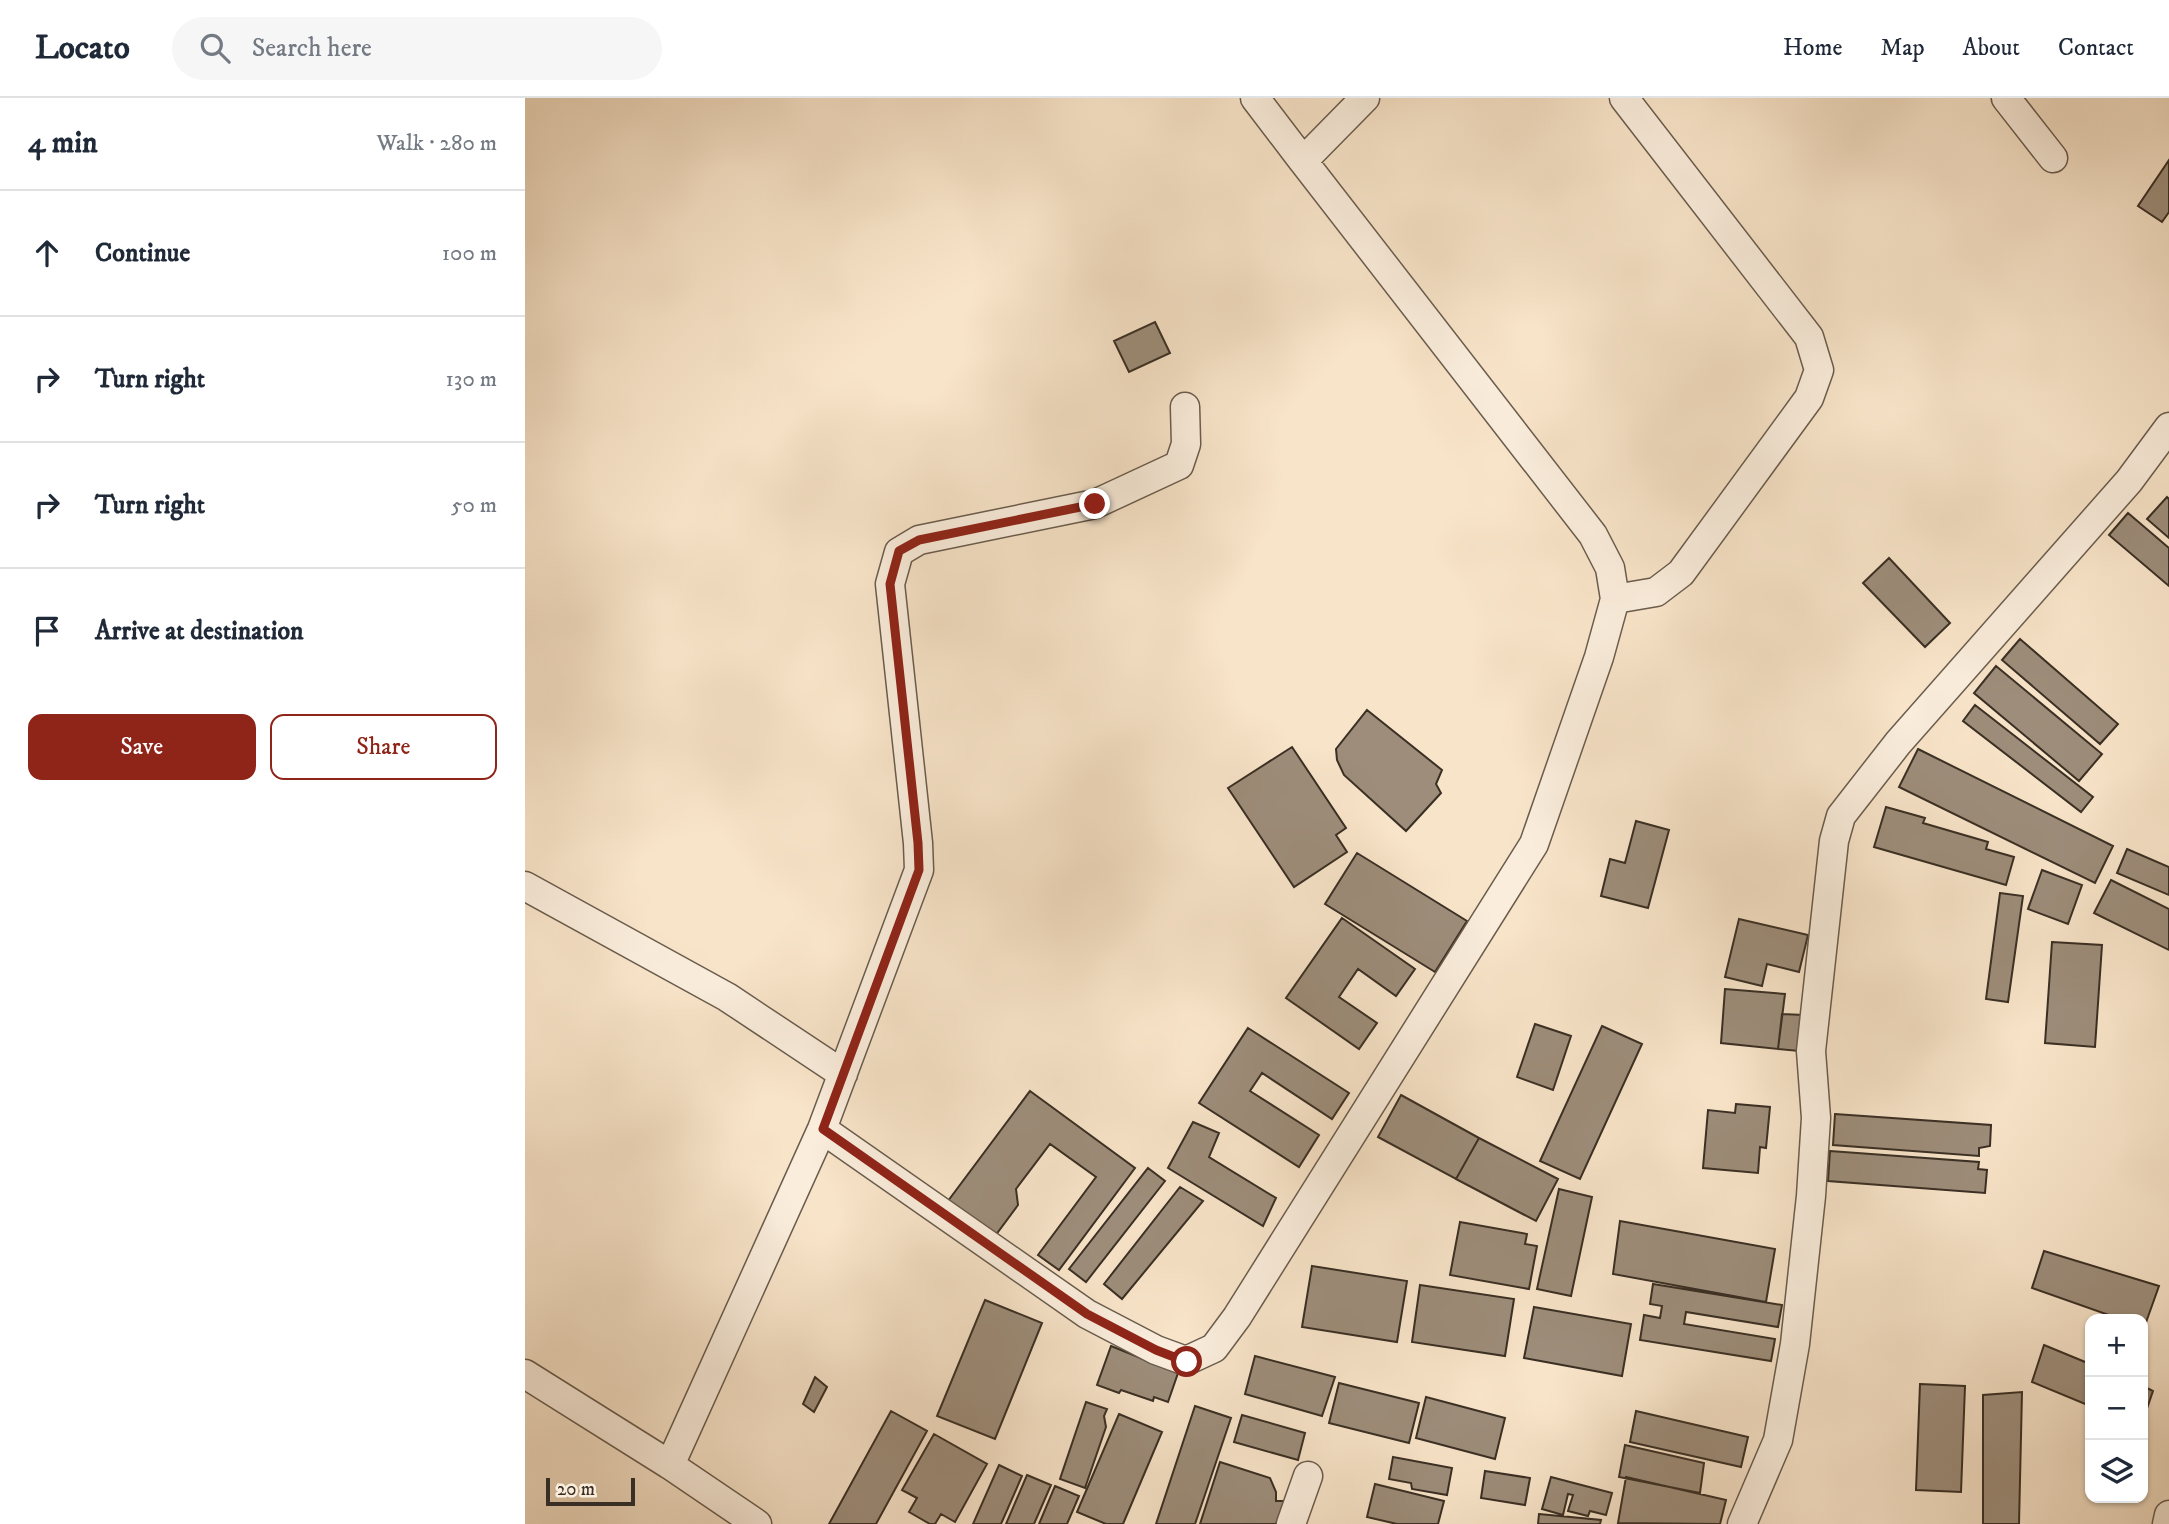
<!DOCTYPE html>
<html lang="en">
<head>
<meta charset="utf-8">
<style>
  body { margin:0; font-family:"IM FELL DW Pica",serif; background:#f6f6f7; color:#1f2937 }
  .controls { position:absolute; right:21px; bottom:21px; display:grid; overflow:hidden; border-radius:14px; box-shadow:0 2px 5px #0004 }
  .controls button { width:63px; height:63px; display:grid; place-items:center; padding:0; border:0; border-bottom:2px solid #e0e1e3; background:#fff; color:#1f2937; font:35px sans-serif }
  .scale { position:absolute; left:21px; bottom:18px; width:89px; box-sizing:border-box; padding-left:7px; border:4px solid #3a2f24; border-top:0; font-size:19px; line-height:24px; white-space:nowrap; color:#3a2f24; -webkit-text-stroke:5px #faeddc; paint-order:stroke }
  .stop { position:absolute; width:21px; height:21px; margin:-16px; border:5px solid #8f2418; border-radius:50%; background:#fff }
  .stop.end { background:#8f2418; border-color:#fff; box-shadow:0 2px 7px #0008 }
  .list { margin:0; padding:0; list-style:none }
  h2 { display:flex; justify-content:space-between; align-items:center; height:91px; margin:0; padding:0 28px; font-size:30px }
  h2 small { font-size:23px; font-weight:400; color:#747a83 }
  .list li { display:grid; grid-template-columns:46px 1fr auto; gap:21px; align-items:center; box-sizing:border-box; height:126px; padding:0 28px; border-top:2px solid #e0e1e3 }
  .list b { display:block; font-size:26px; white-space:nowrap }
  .list em { font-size:23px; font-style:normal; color:#747a83 }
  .actions { display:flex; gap:14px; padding:21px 28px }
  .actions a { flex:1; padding:16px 0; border:2px solid #8f2418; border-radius:14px; text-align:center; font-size:24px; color:#8f2418 }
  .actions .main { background:#8f2418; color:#fff }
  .icon { flex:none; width:38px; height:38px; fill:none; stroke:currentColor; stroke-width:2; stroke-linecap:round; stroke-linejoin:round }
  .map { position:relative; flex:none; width:1644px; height:1426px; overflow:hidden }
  header { display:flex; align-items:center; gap:42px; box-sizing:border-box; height:98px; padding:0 35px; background:#fff; border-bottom:2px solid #e0e1e3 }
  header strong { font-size:33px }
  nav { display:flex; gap:38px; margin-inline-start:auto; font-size:24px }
  .search { width:490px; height:63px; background:#f6f6f7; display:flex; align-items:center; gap:18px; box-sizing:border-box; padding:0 24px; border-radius:38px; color:#747a83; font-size:26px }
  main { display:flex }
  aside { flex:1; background:#fff }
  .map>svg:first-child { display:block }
  .building { fill:#9d8d7a; stroke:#3a2f24; stroke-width:2 }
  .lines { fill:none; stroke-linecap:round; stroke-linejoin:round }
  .minor-casing { stroke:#6a5c4d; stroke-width:31 }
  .minor { stroke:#faeddc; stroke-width:28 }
  .route { stroke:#8f2418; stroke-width:9 }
</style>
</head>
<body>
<header>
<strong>Locato</strong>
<div class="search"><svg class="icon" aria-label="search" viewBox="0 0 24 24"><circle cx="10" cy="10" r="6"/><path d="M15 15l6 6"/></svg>Search here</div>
<nav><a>Home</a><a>Map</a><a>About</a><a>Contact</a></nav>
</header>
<main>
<aside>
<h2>4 min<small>Walk · 280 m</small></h2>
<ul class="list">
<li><svg class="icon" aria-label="ahead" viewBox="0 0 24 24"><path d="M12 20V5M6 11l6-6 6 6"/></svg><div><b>Continue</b></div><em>100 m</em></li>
<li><svg class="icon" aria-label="right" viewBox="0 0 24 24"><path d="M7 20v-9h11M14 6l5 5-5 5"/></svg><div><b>Turn right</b></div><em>130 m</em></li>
<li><svg class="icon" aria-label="right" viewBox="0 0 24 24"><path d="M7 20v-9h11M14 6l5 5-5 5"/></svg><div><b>Turn right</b></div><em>50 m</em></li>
<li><svg class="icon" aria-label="arrive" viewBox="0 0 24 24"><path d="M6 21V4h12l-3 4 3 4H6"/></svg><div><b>Arrive at destination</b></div></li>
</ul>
<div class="actions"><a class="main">Save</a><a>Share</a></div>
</aside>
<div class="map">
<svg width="1644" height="1426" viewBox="0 0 1644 1426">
  <rect width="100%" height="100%" fill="#f8e4c9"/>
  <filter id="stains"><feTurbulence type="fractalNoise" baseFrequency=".00286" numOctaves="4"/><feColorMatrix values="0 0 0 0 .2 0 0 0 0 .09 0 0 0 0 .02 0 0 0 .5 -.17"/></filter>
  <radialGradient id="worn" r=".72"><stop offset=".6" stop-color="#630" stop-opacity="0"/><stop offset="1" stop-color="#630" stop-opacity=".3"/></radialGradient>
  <path class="building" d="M1644,62V114L1637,124L1613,108Z
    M630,224L645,255L604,274L589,243Z
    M1642,399L1644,401V440L1622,421Z
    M1603,415L1644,450V488L1584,437Z
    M1364,460L1425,525L1400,549L1338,485Z
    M1495,541L1593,626L1575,646L1477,562Z
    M1471,568L1577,656L1554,683L1449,595Z
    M1450,607L1568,699L1556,714L1438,623Z
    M842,612L917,672L911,686L916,695L881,733L819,677L812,662L811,651Z
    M767,649L821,730L811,737L822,754L769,789L703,690Z
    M1393,651L1588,748L1570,785L1374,689Z
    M1361,709L1400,720L1398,725L1463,744L1461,751L1489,759L1481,787L1349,749Z
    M1111,723L1144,732L1123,810L1076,798L1085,761L1100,765Z
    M1602,751L1644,769V797L1592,775Z
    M832,755L942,823L910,874L800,806Z
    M1517,772L1557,787L1543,826L1503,811Z
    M1586,782L1644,811V852L1569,815Z
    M1475,795L1498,798L1483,904L1461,901Z
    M817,820L890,871L871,898L833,871L814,899L852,925L834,951L761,900Z
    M1214,821L1283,837L1274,874L1242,866L1237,888L1200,879Z
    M1527,844L1577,847L1570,949L1520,945Z
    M1200,891L1260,896L1253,951L1196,945Z
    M1257,916L1278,917L1274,953L1253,951Z
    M1010,926L1046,938L1028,992L992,979Z
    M1077,928L1117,946L1055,1081L1015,1063Z
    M723,930L824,995L807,1021L737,975L725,993L794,1037L774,1069L674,1005Z
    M505,993L610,1070L534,1172L513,1157L571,1079L525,1046L491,1091L493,1107L467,1142L420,1107Z
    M876,997L954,1040L931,1081L853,1039Z
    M1211,1006L1245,1009L1241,1050L1235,1049L1233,1075L1178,1070L1183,1012L1210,1015Z
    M1310,1016L1466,1027L1465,1048L1454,1050V1058L1308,1047Z
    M668,1024L694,1035L684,1059L751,1100L738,1128L643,1070Z
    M954,1040L1033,1081L1011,1123L931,1081Z
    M1305,1053L1454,1064L1453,1071L1462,1072L1460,1095L1303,1083Z
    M623,1070L640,1083L561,1184L544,1171Z
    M655,1089L678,1103L597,1201L579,1186Z
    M1034,1091L1067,1099L1046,1198L1012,1191Z
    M1095,1123L1250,1151L1241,1204L1088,1176Z
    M935,1124L1002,1136L1000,1146L1012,1148L1004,1191L925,1177Z
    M1519,1153L1634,1188L1619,1230L1618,1221H1595L1507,1190Z
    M787,1168L882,1183L872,1244L777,1229Z
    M1128,1186L1257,1207L1253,1229L1161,1214L1159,1226L1250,1241L1246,1263L1115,1242L1119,1217L1135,1220L1137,1208L1125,1206Z
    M895,1187L989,1201L980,1258L887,1244Z
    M460,1202L517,1225L470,1341L412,1318Z
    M1009,1209L1106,1226L1097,1278L999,1260Z
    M1519,1247L1565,1266V1308L1507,1284Z
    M586,1248L653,1275L643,1304L629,1299L628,1303L596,1292L594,1295L572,1287Z
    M730,1258L810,1279L797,1318L720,1296Z
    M290,1279L302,1289L289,1314L278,1306Z
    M814,1285L894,1305L884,1345L804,1325Z
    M1395,1286L1440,1288L1436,1394L1391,1392Z
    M1618,1288L1628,1293L1618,1322Z
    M1497,1294L1494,1426H1458V1297Z
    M901,1299L980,1320L970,1361L891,1340Z
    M561,1304L582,1311L579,1318L581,1329L560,1390L535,1381Z
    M670,1308L706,1320L670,1426H631Z
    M366,1313L402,1333L351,1426H304Z
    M1111,1313L1223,1339L1216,1369L1105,1344Z
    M594,1316L637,1334L598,1426H581L552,1414Z
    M717,1317L780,1335L773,1362L709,1344Z
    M409,1336L462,1366L430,1424L416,1416L410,1426H405L384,1414L392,1400L377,1392Z
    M1100,1347L1179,1365L1175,1395L1094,1379Z
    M868,1359L927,1370L922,1397L887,1391L886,1385L864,1381Z
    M695,1364L745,1380L751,1394V1403H760L751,1426H675Z
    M474,1367L497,1378L476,1426H448Z
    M960,1373L1005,1380L1000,1407L956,1400Z
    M502,1377L526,1387L509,1426H481Z
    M1026,1379L1087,1395L1081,1417L1065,1413L1063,1418L1043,1413L1048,1397L1043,1396L1038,1417L1017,1411Z
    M1101,1379L1201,1402L1195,1426L1093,1425Z
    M850,1386L919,1403L913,1426H872L842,1419Z
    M530,1388L554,1398L542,1426H514Z
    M1014,1416L1076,1422L1075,1426H1013Z"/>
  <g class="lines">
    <defs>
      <path id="minor" d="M730,0L778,63L840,0
        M1481,0L1528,60
        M1090,501L1131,494L1156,475L1284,300L1294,272L1284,239L1099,0
        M0,788L202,899L318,976
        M297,1031L562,1216L631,1252L661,1263L689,1250L712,1219L1009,746L1074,559L1090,501L1085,470L1068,437L778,63
        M0,1276L145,1367L232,1426
        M145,1367L297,1031L394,772L393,745L365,486L374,454L394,442L570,406L654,367L661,346L660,309
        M766,1426L783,1378
        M1217,1426L1253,1342L1270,1246L1286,1098L1291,1020L1286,953L1309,743L1316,718L1373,645L1604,383L1644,329
        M1642,1426L1644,1417"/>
    </defs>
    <use href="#minor" class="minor-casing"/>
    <use href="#minor" class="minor"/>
  </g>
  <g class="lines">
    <path class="route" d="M570,406L394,442L374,453L365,486L393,745L394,772L298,1031L562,1216L631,1252L662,1264"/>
  </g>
  <rect width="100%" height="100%" filter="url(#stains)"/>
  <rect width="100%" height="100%" fill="url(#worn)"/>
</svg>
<div class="controls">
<button>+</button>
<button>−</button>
<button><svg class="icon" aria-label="layers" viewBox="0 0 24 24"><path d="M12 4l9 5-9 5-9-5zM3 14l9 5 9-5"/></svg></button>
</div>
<div class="scale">20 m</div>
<div class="stop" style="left:662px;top:1264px"></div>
<div class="stop end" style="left:570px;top:406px"></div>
</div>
</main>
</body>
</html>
